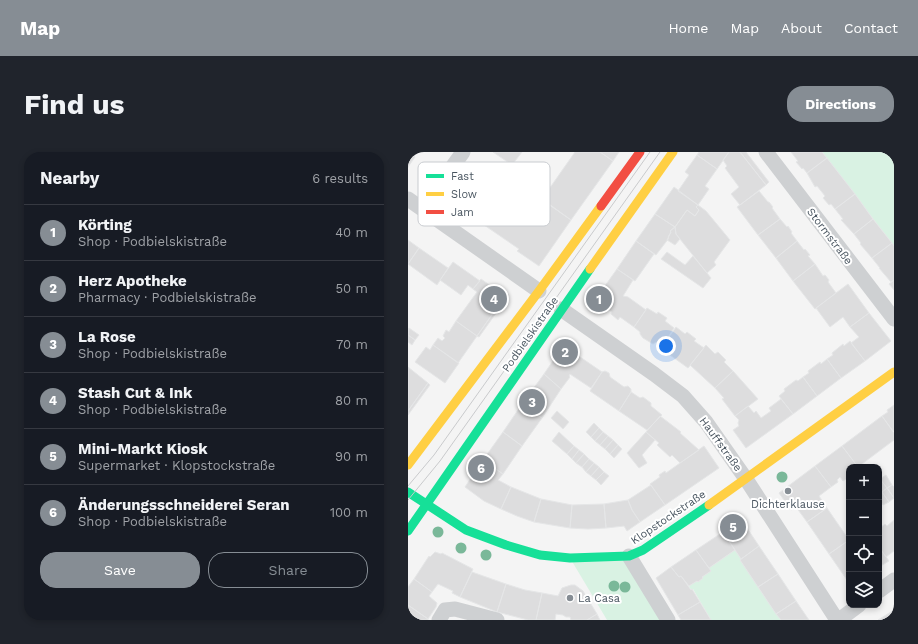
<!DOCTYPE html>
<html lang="en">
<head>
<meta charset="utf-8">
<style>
  body { margin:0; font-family:"Work Sans",sans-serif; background:#20242c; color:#f1f3f6 }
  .controls { position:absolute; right:12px; bottom:12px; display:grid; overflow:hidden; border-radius:8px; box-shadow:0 2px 6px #0003 }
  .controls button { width:36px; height:36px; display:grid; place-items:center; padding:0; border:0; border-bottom:1px solid #363941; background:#171b24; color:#f1f3f6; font:20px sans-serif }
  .you { position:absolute; left:258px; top:194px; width:14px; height:14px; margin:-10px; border:3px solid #fff; border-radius:50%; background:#1a73e8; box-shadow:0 0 0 6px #1a73e833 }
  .badge { display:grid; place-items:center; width:26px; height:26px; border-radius:50%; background:#868d94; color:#fff; font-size:13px; font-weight:700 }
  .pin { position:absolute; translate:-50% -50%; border:2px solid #fff; box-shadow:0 1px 4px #0006 }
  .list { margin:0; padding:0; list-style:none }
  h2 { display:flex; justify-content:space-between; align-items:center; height:52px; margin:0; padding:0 16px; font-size:17px }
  h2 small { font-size:13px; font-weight:400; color:#9ea1a6 }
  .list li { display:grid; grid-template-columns:26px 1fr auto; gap:12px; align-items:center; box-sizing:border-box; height:56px; padding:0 16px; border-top:1px solid #363941 }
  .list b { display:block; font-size:15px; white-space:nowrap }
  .list p { margin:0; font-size:13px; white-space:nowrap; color:#9ea1a6 }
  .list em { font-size:13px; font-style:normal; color:#9ea1a6 }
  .actions { display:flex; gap:8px; padding:12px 16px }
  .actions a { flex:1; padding:9px 0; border:1px solid #868d94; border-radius:16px; text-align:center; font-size:14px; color:#868d94 }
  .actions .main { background:#868d94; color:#fff }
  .icon { flex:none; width:22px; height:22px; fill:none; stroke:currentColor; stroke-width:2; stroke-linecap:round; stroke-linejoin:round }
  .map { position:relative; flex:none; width:486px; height:468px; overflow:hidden; border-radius:16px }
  header { display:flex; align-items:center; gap:24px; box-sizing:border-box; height:56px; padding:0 20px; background:#868d94; color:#fff }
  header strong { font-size:19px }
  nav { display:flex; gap:22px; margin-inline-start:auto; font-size:14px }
  .intro { display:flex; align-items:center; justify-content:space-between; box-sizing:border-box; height:96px; padding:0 24px }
  h1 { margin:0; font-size:28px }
  .button { padding:10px 18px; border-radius:16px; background:#868d94; color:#fff; font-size:14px; font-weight:700 }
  main { display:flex; gap:24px; padding:0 24px }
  aside { flex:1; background:#171b24; border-radius:16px; box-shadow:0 2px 6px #0003 }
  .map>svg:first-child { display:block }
  .green { fill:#d9f2e3 }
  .building { fill:#ddddde; stroke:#e5e6e7 }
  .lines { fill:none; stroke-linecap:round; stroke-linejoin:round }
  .street { stroke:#ced0d2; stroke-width:15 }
  .fast { stroke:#16e098; stroke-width:9 }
  .slow { stroke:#ffcf43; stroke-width:9 }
  .jam { stroke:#f24e42; stroke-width:9 }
  .tram { stroke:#c9cacc; stroke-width:1 }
  .tree { fill:#7ab899 }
  .poi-dot { fill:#868d94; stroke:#fff; stroke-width:1.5 }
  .labels { text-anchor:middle; stroke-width:4; stroke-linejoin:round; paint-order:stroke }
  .street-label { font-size:11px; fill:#4a5661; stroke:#fff }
  .poi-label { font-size:11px; fill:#4a5661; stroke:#fff }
  .key { fill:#fff; stroke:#c9ccd0; stroke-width:1 }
  .key-label { font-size:11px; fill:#4a5661 }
</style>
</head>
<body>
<header>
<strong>Map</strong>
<nav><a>Home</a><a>Map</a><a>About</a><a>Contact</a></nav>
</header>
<div class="intro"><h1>Find us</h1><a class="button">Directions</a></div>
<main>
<aside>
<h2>Nearby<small>6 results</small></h2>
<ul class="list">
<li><span class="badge">1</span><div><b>Körting</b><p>Shop · Podbielskistraße</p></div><em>40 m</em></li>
<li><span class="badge">2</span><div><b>Herz Apotheke</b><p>Pharmacy · Podbielskistraße</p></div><em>50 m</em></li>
<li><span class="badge">3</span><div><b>La Rose</b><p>Shop · Podbielskistraße</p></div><em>70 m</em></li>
<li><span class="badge">4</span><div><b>Stash Cut &amp; Ink</b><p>Shop · Podbielskistraße</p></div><em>80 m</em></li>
<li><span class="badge">5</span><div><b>Mini-Markt Kiosk</b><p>Supermarket · Klopstockstraße</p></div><em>90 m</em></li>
<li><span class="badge">6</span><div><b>Änderungsschneiderei Seran</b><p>Shop · Podbielskistraße</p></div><em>100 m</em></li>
</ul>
<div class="actions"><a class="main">Save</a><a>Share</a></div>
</aside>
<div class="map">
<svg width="486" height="468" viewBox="0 0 486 468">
  <rect width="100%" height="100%" fill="#f4f4f4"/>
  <path class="green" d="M414,0H486V94Z
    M327,398L333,407L332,408L373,468H303L285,437L283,438L281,434L289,429L290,430L295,426L294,425L303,419L301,416Z
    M221,404L260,468H199L162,406Z"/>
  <path class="building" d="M0,0L7,5L0,15Z
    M85,0H114L104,13Z
    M167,0H192L205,9L163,68L134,47Z
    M192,0H211L205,9Z
    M291,0H321L309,17L289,3Z
    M321,0H332L358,33L332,53L323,42L331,35L317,16L319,14L315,8Z
    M332,0H338L361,30L358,33Z
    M383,0H414L419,6L399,21L395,16L394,17L388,10L390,9Z
    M289,3L309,17L297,34L301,37L290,53L270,39L281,23L277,20Z
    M419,6L447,42L427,57L423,52L421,53L415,46L417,44L409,34L407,35L399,21Z
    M60,30L104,61L120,38L163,68L131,114L109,99L111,97L44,51Z
    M266,35L290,53L288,55L291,58L287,64L279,58L267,75L247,62Z
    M351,39L360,50H361L365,55L364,56L372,67L350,83L329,55Z
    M447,42L465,67L446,82L433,68L435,67L427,57Z
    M290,53L298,59L322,88L306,110L308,113L299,121L268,82L267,75L279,58L287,64L291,58L288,55Z
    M247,62L267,75L262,79L263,80L260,85L261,86L248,103L228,89Z
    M372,67L379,75L380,74L384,80L383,81L389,89L368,106L350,83Z
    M465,67L484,91L464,106L452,92L453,91L446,82Z
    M267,75L268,82L272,87L267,93L259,88L263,80L262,79Z
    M0,88L11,96L0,112Z
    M228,89L246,102L227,129L209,117Z
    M389,89L396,98L397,97L402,103L400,104L407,112L385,129L368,106Z
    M484,91L486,94V128L483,130L471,116H472L464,106Z
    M11,96L40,116L29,133L0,112Z
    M259,100L277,113L285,104L303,126L295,136L253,107Z
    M45,110L72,129L65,137L60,133L53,143L32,128Z
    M407,112L415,124L417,123L421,128L420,130L428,141L407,157L385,129Z
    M209,117L225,128L215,144L220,145L238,158L226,175L212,165L210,168L203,162L204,160L190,150L189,145Z
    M73,127L97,144L69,184L48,169L69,140L65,137Z
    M486,128V138L481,132Z
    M440,132L461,161L442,175L435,165L422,175L408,156Z
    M87,134L101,143L71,185L69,184L97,144L86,136Z
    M239,156L249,162L250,160L259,166L257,169L266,176L254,195L248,190L245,192L235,186L232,182V180L226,175Z
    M461,161L483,189L457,209L443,191L451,185L442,175Z
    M48,169L69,184L50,211L25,193L30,186L34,189L37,186L35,184L38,178L41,180Z
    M268,175L277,182L279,180L288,187L286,189L296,196L280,216L262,203L263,201L254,195Z
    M1,176L11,183L7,188L0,183Z
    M0,183L7,188L4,193L0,190Z
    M442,189L457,209L433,226L419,207L425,203L424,201L435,192L436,194Z
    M25,193L51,211L37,231L7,210L18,195L22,198Z
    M298,193L307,202L310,200L318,208L316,210L325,219L307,236L282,213Z
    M159,196L194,220L183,236L162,222L161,224L162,225L153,237L136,222L153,197Z
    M419,207L433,226L409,244L395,225L401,221L400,219L412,210L413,212Z
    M0,215L20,231L0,259Z
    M197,219L201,221L202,225L216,235L220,234L223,237V240L211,259L182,239L194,220Z
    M325,219L350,247L327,264L314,247L316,246L307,236Z
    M136,222L153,237L134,266L114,252Z
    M395,225L409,244L385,262L371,244L377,239L376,237L388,228L390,229Z
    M20,231L22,233L0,263V259Z
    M223,240L232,246L235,245L243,251V254L254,263L239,278L211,259Z
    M373,247L385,262L338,296L325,278L331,274L330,271L331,268L327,264L340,254L346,261L348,259L353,266L363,259L361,256Z
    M114,252L134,266L114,294L95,280Z
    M486,253V278L485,279L474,264L480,260L479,258Z
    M149,259L161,270L155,277L143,266Z
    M252,264L273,280L272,281L291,298L272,311L264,303L262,305L249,293L251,291L238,280Z
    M474,264L486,281V288L450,315L434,294Z
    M186,271L191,276L183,285L178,280Z
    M191,276L195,280L187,289L183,285Z
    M95,280L114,294L95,322L75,308Z
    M151,280L166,294L159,302L144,289Z
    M195,280L200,284L192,293L187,289Z
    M238,280L247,288L234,303L239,311L231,316L219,301Z
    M200,284L205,288L197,297L192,293Z
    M205,288L210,293L202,302L197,297Z
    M210,293L214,297L206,306L202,302Z
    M166,294L171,298L164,307L159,302Z
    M296,294L311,316L257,353L242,332L252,325L251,323L257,319L258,321Z
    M434,294L450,315H441V319L438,321L441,325L435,329L432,325L429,328L430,330L423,335L407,314Z
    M171,298L176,302L168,311L164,307Z
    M176,302L181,307L174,315L168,311Z
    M181,307L186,311L178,320L174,315Z
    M75,308L95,322L90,328L103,335L93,357L76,349L57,335Z
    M186,311L191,315L183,324L178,320Z
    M407,314L423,335L411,344L419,356L399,370L388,355L383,358L371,341Z
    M191,315L196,320L188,328L183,324Z
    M196,320L201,324L193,333L188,328Z
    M478,323L484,333L479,336L472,327Z
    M472,327L479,336L474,340L471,336V328Z
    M243,333L257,353L232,370L224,358L220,348Z
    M484,333L486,335V346L479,336Z
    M103,335L133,347L126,370L109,364L93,357Z
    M479,336L486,346L481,350L474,340Z
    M474,340L481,350L475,353L471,347V342Z
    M133,347L164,353L162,376L126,370Z
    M220,348L224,358L232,370L219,379L216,374L198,376L196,352Z
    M196,352L198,376L180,377L162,376L164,353Z
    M419,356L441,388L421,402L399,370Z
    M333,367L351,394L333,407L315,380Z
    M486,368V399L478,405L471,395V379L473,378L472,376L477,372L479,374Z
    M315,380L327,398L301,416L288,398Z
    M441,388V431L421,402Z
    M351,394L370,422L350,435L332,408Z
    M471,395L481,409L471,415Z
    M288,398L303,419L294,425L295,426L290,430L289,429L281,434L273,424L271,425L263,415Z
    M27,400L33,402L34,401L65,417L52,445L44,441L45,439L30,432L24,440L6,427L21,404L22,405Z
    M263,415L271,425L273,424L283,438L284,437L292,450L270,463L248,426Z
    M64,420L98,432L89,460L52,445Z
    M370,422L388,449L368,462L350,435Z
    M6,427L24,440L21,444L29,451L28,455L20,467L0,453V435Z
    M98,432L117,438L134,441L128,468H120L89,460Z
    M163,433H167L175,439L189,462L179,468H163L162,465H158L155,463L148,462L147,468H128L134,441L150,444L154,436Z
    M388,449L401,468H373L368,462Z
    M292,450L303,468H273L270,463Z
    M0,453L20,467V468H0Z
    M486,458V468H470Z
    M189,462L192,468H179Z"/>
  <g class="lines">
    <path class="street" d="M358,0L486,167
      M0,47L131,139
      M14,57L55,0
      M153,157L246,222L275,244L298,270L338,327L429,468
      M221,404L260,468
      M471,439L486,428
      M31,468L37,458L47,457L89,468
      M431,468L451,453"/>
    <path class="fast" d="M0,340L58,378L98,393L132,403L162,406L221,404L235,398L301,353
      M0,379L182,117"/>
    <path class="slow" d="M182,117L265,0
      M0,313L131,139L193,54
      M301,353L486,220"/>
    <path class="jam" d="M193,54L232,0"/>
    <path class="tram" d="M0,334L26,303L242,0
      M0,348L32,309L252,0"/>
  </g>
  <g class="tree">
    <circle cx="374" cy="325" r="5.5"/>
    <circle cx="30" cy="380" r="5.5"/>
    <circle cx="53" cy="396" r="5.5"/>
    <circle cx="78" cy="403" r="5.5"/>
    <circle cx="206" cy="434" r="5.5"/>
    <circle cx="217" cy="435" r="5.5"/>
  </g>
  <g class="poi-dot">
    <circle cx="380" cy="339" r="4"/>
    <circle cx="162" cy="446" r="4"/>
  </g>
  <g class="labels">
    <g class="street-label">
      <text transform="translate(422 84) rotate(53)" y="4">Stormstraße</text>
      <text transform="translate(122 182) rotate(-55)" y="4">Podbielskistraße</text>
      <text transform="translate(313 292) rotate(54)" y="4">Hauffstraße</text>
      <text transform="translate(260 365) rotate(-34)" y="4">Klopstockstraße</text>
    </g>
    <g class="poi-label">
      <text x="380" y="356">Dichterklause</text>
      <text x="170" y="450" text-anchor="start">La Casa</text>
    </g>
  </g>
  <rect x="10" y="10" width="132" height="64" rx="6" class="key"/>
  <rect x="18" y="22" width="18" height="4" fill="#16e098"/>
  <rect x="18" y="40" width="18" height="4" fill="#ffcf43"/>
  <rect x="18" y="58" width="18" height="4" fill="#f24e42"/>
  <g class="key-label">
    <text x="43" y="28">Fast</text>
    <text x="43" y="46">Slow</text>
    <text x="43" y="64">Jam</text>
  </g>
</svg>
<div class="controls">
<button>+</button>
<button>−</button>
<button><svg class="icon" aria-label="locate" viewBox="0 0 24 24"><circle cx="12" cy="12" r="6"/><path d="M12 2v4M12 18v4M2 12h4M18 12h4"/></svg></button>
<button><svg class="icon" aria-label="layers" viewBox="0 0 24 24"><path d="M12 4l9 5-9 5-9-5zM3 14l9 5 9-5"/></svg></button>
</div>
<div class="you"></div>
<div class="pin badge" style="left:191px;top:147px">1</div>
<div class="pin badge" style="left:157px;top:200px">2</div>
<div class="pin badge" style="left:124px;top:250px">3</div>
<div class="pin badge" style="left:86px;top:147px">4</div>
<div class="pin badge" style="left:325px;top:375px">5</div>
<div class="pin badge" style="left:73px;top:316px">6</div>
</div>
</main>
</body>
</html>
